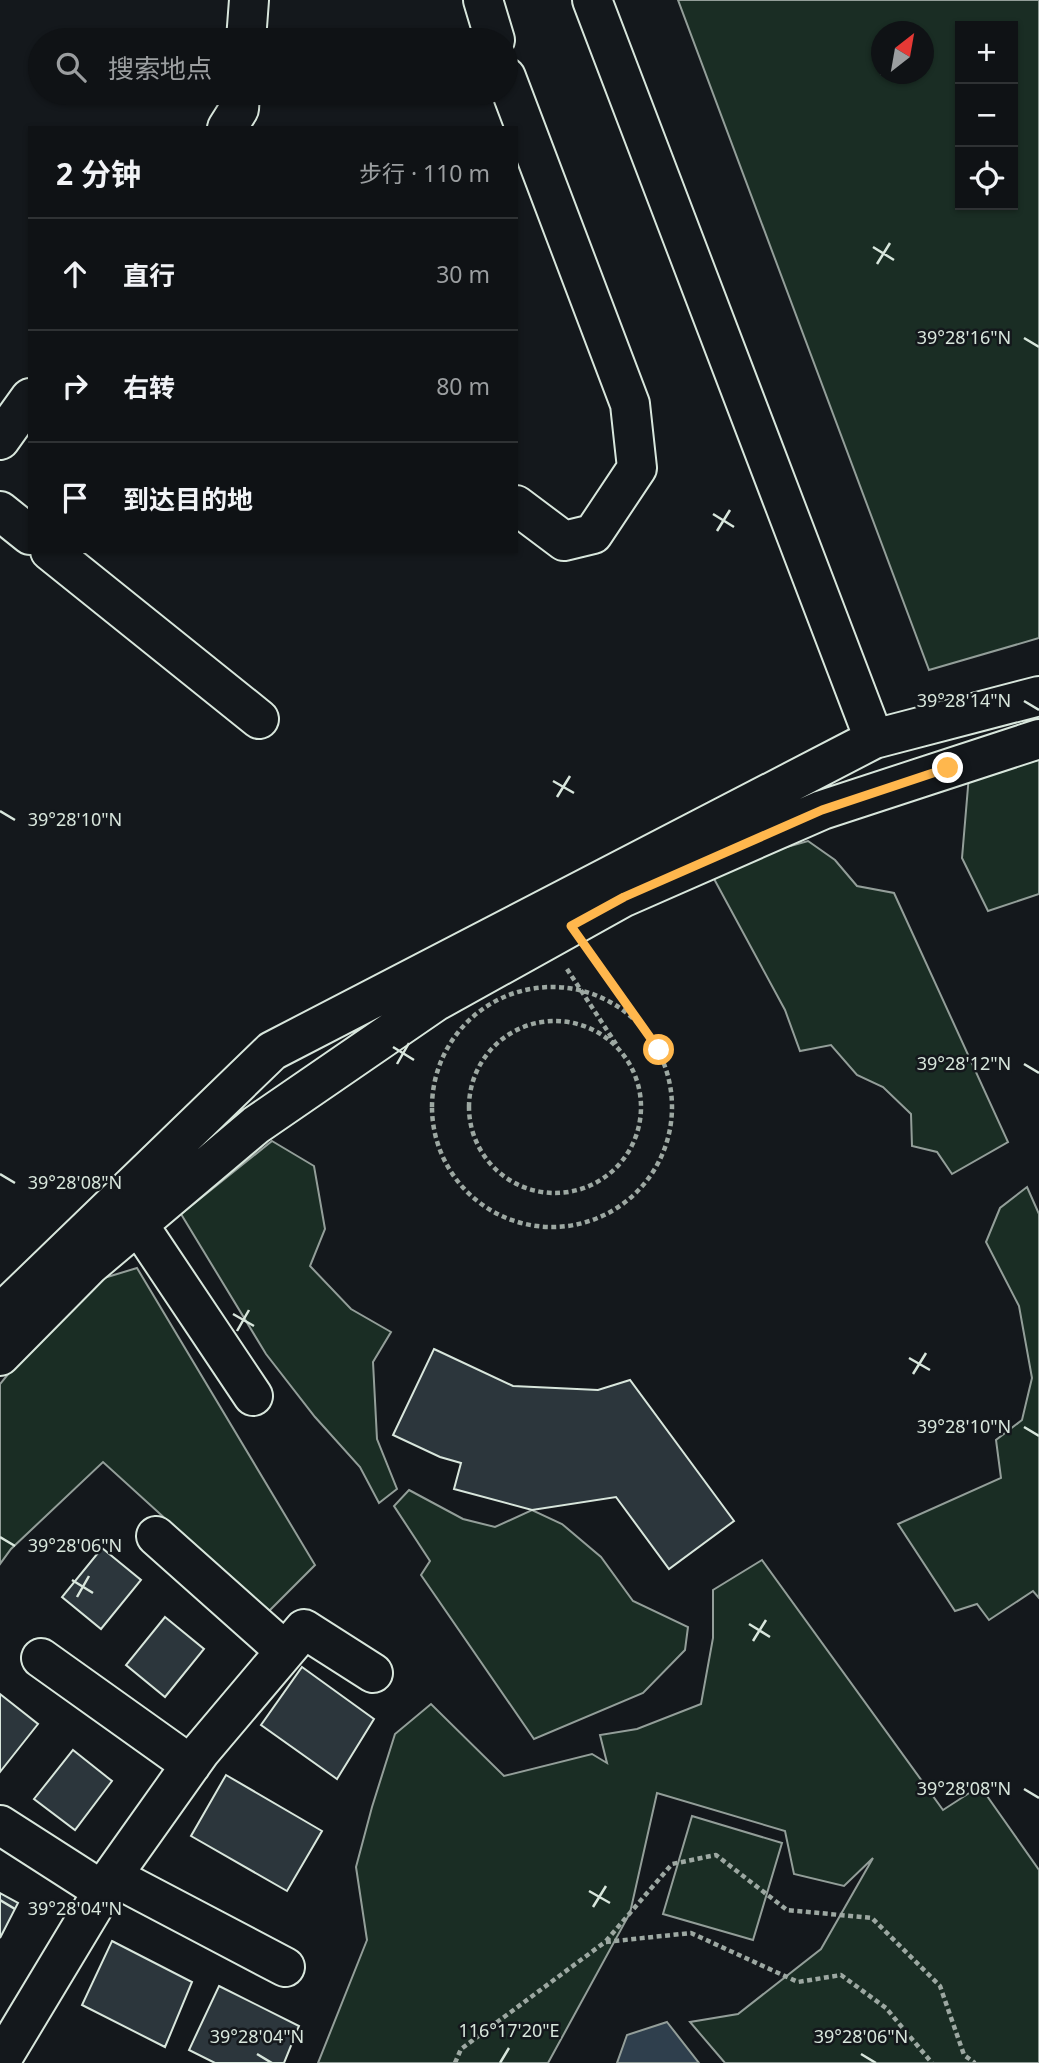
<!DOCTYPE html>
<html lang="zh">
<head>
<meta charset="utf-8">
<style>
  body { margin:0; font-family:"Noto Sans","Noto Sans SC",sans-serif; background:#1d2022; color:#f1f3f6 }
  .controls { position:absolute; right:21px; top:21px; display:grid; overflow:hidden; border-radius:0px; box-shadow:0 2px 5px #0004 }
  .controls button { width:63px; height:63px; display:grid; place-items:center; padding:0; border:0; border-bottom:2px solid #2f3234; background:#0f1215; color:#f1f3f6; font:35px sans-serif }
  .compass { position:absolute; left:871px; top:21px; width:63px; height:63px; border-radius:50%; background:#0f1215; box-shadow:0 2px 5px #0004; rotate:31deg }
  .stop { position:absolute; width:21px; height:21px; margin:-16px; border:5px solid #ffb74d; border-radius:50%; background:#fff }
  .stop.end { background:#ffb74d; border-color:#fff; box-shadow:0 2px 7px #0008 }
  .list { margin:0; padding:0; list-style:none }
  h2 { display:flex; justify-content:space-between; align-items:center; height:91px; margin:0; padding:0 28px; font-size:30px }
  h2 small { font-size:23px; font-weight:400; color:#9b9ea0 }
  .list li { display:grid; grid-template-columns:46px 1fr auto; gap:21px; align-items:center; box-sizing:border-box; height:112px; padding:0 28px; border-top:2px solid #2f3234 }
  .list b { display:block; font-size:26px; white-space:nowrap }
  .list em { font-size:23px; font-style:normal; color:#9b9ea0 }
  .icon { flex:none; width:38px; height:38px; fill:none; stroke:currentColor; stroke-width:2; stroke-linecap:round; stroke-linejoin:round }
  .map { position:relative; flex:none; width:1039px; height:2063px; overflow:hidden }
  .search { position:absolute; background:#0f1215; box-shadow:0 2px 5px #0004; left:28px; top:28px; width:490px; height:77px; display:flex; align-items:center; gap:18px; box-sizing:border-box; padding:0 24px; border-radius:38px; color:#9b9ea0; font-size:26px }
  .panel { position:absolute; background:#0f1215; box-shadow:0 2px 5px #0004; left:28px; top:126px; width:490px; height:427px; border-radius:0px }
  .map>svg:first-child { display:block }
  .green { fill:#1a2d24; stroke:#939e99; stroke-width:2; fill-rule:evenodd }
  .water { fill:#2f3f4d; stroke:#939e99; stroke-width:2 }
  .building { fill:#2c363c; stroke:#d8e6dc; stroke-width:2 }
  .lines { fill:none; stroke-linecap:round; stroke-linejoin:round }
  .minor-casing { stroke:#d8e6dc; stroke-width:42 }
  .path { stroke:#9da8a2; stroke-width:4.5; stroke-dasharray:5 3.5; stroke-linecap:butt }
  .minor { stroke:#14181c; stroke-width:38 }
  .route { stroke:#ffb74d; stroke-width:9 }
  .ticks { fill:none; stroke:#d8e6dc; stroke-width:2.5 }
  .ticks-label { font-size:18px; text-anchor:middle; fill:#d8e6dc; stroke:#14181c; stroke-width:5; stroke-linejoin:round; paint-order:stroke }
</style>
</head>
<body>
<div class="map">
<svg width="1039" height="2063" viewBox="0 0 1039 2063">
  <rect width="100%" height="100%" fill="#14181c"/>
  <path class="green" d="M678,0H1039V638L929,670ZM960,26H1013V205H960ZM881,32H923V74H881Z
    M1039,760V894L988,911L962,858L969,775Z
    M808,841L835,860L857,886L894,893L1008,1142L952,1174L937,1152L912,1146L911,1114L883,1087L857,1075L831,1045L800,1051L785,1010L713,877L769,852Z
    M272,1141L314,1166L325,1229L310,1266L351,1309L391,1332L373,1362L377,1439L397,1489L379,1503L360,1467L315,1417L266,1354L181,1214Z
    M1027,1187L1039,1214V1598L1033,1591L989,1620L977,1604L955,1611L898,1524L1001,1478L996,1440L1022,1420L1032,1378L1019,1306L986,1242L1000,1208Z
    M137,1268L315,1565L268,1612L103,1462L11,1549L0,1564V1384L45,1329L104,1278Z
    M409,1490L463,1519L495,1527L532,1510L562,1524L601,1557L633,1601L688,1627L685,1650L643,1693L534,1739L421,1575L430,1561L394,1506Z
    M762,1560L943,1810L980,1786L1039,1870V2063H725L690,2022L738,2014L821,1949L873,1858L844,1886L794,1874L785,1831L657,1793L630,1913L548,2063H318L367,1940L356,1867L372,1807L395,1734L431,1704L504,1776L592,1754L607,1763L600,1735L637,1729L701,1704L713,1638V1590Z
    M692,1816L782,1843L753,1940L663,1914Z"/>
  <path class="water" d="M667,2022L699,2063H617L627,2035Z"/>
  <path class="building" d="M434,1349L513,1386L598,1390L630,1380L734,1521L669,1569L616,1497L532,1510L454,1489L461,1463L440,1457L393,1435Z
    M102,1548L141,1580L101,1629L62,1597Z
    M165,1617L204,1649L165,1697L126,1665Z
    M302,1667L374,1719L337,1779L261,1725Z
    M0,1694L38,1724L0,1772Z
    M73,1750L112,1781L75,1830L34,1799Z
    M226,1775L322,1831L287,1891L191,1836Z
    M0,1893L18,1903L0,1938Z
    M112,1941L192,1982L165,2047L82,2005Z
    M219,1986L299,2026L284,2063H215L189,2050Z"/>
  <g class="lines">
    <defs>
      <path id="minor" d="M483,0L495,40
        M592,0L874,739
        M246,40L249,0
        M506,77L630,404L637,468L593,534L564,541L516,505
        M227,128L239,109L240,93
        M0,440L30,398
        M0,511L30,535
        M50,551L259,719
        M138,1224L253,1396
        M0,1314L272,1051L874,739L1039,696
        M0,1356L90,1265L256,1125L435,1002L624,897L822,810L1039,739
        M156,1536L285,1651
        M41,1658L191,1765
        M0,1825L103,1891
        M112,1876L285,1967
        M0,2062L112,1876L200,1752L304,1629L373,1673"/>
    </defs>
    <use href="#minor" class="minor-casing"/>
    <path class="path" d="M592,956L635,1017
      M567,969L616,1044
      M432 1107a120 120 0 1 1 240 0a120 120 0 1 1-240 0Z
      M469 1107a86 86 0 1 1 172 0a86 86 0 1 1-172 0Z
      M606,1941L672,1864L716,1855L787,1910L872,1918L940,1986L964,2055L975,2063
      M455,2063L461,2049L605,1942L691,1933L798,1982L841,1975L886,2008L932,2063"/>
    <use href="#minor" class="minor"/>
  </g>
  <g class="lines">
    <path class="route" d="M659,1050L571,926L624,897L822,810L948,768"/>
  </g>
  <path class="ticks" d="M873,247L894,260M877,264L890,243M1024,338L1039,347M713,514L734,527M717,531L730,510M1024,701L1039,710M553,781L574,793M557,797L570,776M0,811L15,820M393,1047L414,1060M397,1064L409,1043M1024,1064L1039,1073M0,1174L15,1183M233,1314L254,1326M237,1331L249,1310M909,1358L930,1370M913,1374L926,1353M1024,1427L1039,1436M0,1537L15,1546M72,1580L93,1593M77,1597L89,1576M749,1624L770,1637M753,1641L766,1620M1024,1789L1039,1798M589,1891L610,1903M0,1900L15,1909M593,1907L606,1886M257,2054L272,2063M861,2054L876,2063M500,2063L509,2048"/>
  <g class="ticks-label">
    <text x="964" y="344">39°28'16"N</text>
    <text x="964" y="707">39°28'14"N</text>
    <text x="75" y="826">39°28'10"N</text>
    <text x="964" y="1070">39°28'12"N</text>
    <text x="75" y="1189">39°28'08"N</text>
    <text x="964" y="1433">39°28'10"N</text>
    <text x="75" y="1552">39°28'06"N</text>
    <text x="964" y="1795">39°28'08"N</text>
    <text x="75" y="1915">39°28'04"N</text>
    <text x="509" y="2037">116°17'20"E</text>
    <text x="257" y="2043">39°28'04"N</text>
    <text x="861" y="2043">39°28'06"N</text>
  </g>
</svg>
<div class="controls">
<button>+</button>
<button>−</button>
<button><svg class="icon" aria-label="locate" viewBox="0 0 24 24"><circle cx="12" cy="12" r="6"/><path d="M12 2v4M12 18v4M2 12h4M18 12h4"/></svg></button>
</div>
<svg class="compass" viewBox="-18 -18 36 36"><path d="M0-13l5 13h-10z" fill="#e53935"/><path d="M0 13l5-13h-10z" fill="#9b9ea0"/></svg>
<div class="stop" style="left:659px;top:1050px"></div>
<div class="stop end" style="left:948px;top:768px"></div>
<div class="search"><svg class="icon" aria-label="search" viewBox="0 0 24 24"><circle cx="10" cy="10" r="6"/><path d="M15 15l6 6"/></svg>搜索地点</div>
<section class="panel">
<h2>2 分钟<small>步行 · 110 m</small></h2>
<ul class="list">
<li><svg class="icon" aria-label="ahead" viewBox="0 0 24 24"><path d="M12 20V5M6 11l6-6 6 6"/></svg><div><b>直行</b></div><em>30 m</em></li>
<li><svg class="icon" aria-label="right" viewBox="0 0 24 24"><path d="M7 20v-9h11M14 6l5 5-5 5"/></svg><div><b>右转</b></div><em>80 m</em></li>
<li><svg class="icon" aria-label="arrive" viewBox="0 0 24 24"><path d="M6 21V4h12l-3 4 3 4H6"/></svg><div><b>到达目的地</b></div></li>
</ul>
</section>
</div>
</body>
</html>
